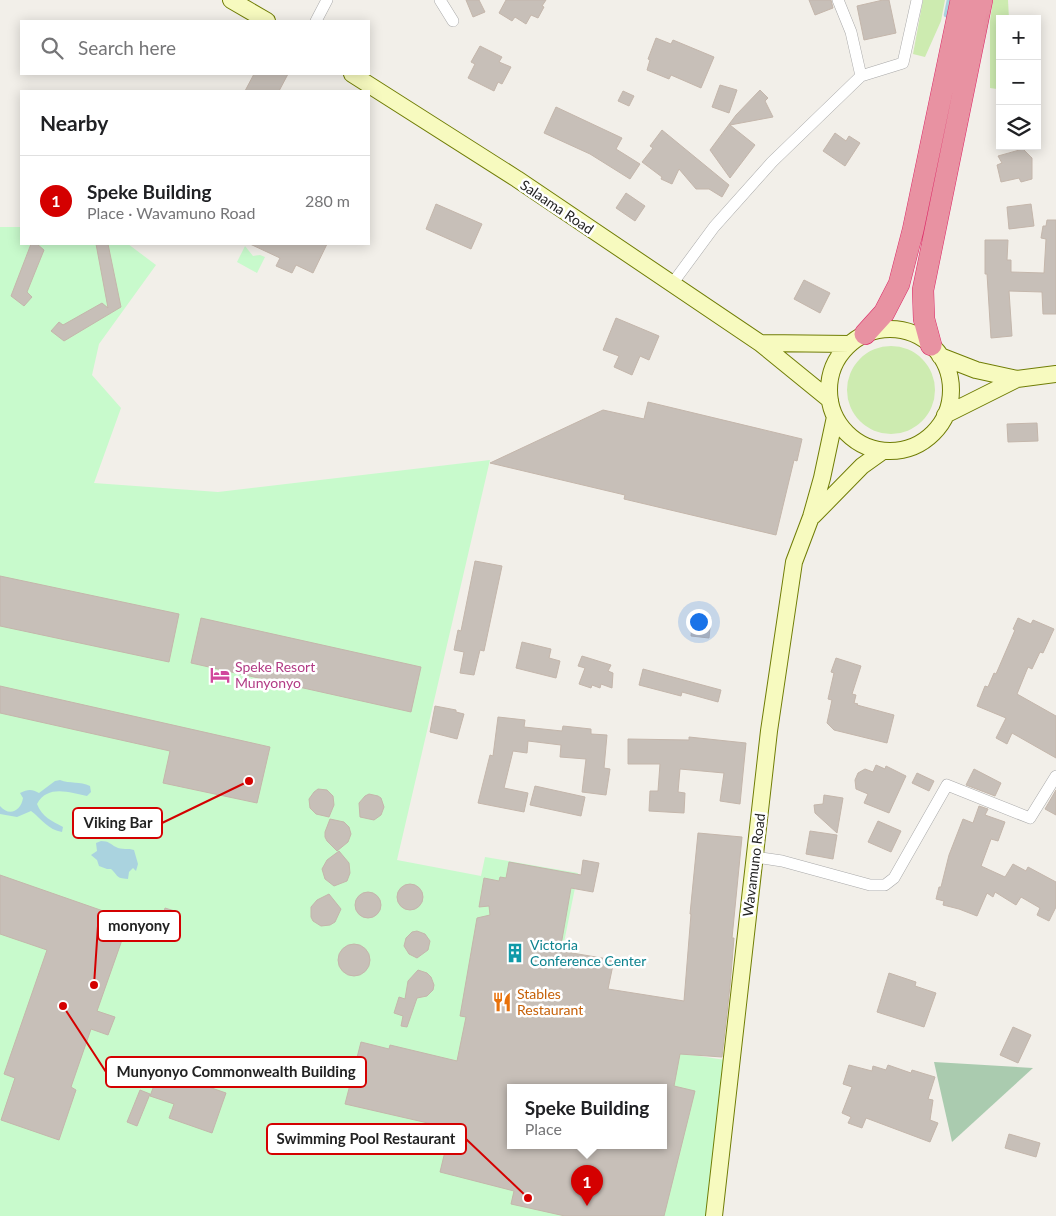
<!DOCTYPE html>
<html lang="en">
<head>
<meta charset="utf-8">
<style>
  body { margin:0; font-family:Lato,sans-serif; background:#f2f2f2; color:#202124 }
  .controls { position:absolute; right:15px; top:15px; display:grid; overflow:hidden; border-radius:0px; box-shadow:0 2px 12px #0003 }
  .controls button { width:45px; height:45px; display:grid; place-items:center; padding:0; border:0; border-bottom:1px solid #e0e0e0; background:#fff; color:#202124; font:25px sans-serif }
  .you { position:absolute; left:698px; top:621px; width:18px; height:18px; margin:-12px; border:4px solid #fff; border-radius:50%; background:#1a73e8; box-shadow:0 0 0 8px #1a73e833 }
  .badge { display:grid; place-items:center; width:32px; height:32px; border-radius:50%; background:#d40000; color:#fff; font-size:16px; font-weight:700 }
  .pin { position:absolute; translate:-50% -41px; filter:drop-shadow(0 1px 2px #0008) }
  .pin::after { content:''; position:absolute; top:26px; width:18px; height:15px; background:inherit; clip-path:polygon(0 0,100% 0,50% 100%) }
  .popup { position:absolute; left:507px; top:1084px; width:160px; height:65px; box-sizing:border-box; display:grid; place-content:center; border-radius:0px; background:#fff; filter:drop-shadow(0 1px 4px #0005); font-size:16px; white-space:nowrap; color:#757577 }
  .popup b { font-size:19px; color:#202124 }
  .popup::after { content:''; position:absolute; left:50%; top:100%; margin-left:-10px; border:10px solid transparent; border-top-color:#fff }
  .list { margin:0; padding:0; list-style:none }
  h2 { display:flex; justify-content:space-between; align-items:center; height:65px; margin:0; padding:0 20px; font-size:21px }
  h2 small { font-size:16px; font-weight:400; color:#757577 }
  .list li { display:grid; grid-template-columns:32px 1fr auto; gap:15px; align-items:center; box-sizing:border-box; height:90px; padding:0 20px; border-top:1px solid #e0e0e0 }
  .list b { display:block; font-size:19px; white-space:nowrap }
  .list p { margin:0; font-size:16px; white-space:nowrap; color:#757577 }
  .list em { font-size:16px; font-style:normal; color:#757577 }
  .icon { flex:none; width:28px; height:28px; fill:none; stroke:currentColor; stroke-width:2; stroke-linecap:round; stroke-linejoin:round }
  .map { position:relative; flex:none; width:1056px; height:1216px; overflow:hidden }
  .search { position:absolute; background:#fff; box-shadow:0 2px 12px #0003; left:20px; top:20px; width:350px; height:55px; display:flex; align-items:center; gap:12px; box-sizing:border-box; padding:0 18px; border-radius:0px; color:#757577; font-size:19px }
  .panel { position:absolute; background:#fff; box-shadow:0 2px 12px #0003; left:20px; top:90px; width:350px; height:155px; border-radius:0px }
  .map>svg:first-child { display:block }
  .grass { fill:#cdebb0 }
  .cemetery { fill:#aacbaf }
  .park { fill:#c8facc; fill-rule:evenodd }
  .water { fill:#aad3df }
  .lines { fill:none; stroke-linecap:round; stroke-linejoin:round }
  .stream { stroke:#aad3df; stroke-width:4.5 }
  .building { fill:#c7bfb8; stroke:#c4b6ab; fill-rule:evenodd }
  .street-casing { stroke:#a9a9a9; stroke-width:12 }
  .secondary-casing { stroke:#707d05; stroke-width:18 }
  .highway-casing { stroke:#dc2a67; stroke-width:22 }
  .street { stroke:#fff; stroke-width:11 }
  .secondary { stroke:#f7fabf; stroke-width:16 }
  .highway { stroke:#e892a2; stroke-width:21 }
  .labels { text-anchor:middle; stroke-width:5; stroke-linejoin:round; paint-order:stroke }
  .street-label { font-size:14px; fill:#222; stroke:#fff }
  .hotel-label { font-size:14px; fill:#b23c85; stroke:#fff; text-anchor:start }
  .culture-label { font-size:14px; fill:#0d838f; stroke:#fff; text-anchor:start }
  .food-label { font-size:14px; fill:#c56008; stroke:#fff; text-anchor:start }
  .leader { fill:none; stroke:#d40000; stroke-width:2 }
  .callout-dot { fill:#d40000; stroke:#fff; stroke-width:2 }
  .callout { fill:#fff; stroke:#d40000; stroke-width:2 }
  .callout-label { font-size:15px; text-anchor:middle; font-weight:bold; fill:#222 }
</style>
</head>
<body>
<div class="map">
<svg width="1056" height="1216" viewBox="0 0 1056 1216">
  <rect width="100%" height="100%" fill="#f2efe9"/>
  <path class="grass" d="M923,0H945L941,21L925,57L913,54Z
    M993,0H1008L1009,19H1000V60L997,68V89L990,88V21Z
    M847 390a44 44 0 1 1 88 0a44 44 0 1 1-88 0Z"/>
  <path class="cemetery" d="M934,1062L1033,1068L952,1142Z"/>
  <path class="park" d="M0,227H21V244H128L156,265L99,344L92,375L121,408L94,483L218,492L490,460L397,860L481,876L485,857L578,873L546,1032L725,1060L707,1216H0ZM511,1087H663V1145H511Z
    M245,246L253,256L260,255L265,257L257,273L237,262Z"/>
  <path class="water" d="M60,780C70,784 80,781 90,786L91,792L87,796C70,793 48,784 37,804C42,817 52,821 63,827L62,832C48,830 42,819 31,811L17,817L0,814V806C9,817 21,811 23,798L20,793C28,789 32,789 39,793L55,781Z
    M101,841C109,841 110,844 116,847C121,850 129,848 134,850L138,864L136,871L133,868L129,872L128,879C115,878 119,876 111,869H107L99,866L97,860L91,855L97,851L96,843Z"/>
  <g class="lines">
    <path class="stream" d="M946,15L949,0"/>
  </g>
  <path class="building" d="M466,0H479L485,12L473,17Z
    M506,0H546L542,6L544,7L538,18L531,15L526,24L515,17L512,21L499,13Z
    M809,0H831L833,8L815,15Z
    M883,0H889L896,33L864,40L857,6Z
    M656,38L671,44L673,40L714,57L701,88L671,75L669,79L647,70L650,60L648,59Z
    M480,46L502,57L499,62L511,67L502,84L498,82L494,91L468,78L475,64L471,62Z
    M254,74H288L279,91H245Z
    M720,85L737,90L729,113L712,107Z
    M760,90L768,98L765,101L773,117L730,125L755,145L730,178L710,150L736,115Z
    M623,91L634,96L629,106L618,101Z
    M556,107L622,138L616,149L640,164L630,179L590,154L544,133Z
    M662,130L729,185L722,197L709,189H696L679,169L672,184L661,179L662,177L642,162L653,148L650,146Z
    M835,133L846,141L849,136L860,143L845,166L823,151Z
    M1023,149L1032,158V179L1021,182L1019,178L1001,182L997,165L1002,163L998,156Z
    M626,193L645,206L635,221L616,208Z
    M436,204L482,224L471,249L426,229Z
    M1031,204L1034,226L1009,229L1007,207Z
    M1047,220H1056V314H1043L1042,292L1009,291L1012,336L991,338L987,274H985V240H1008L1007,260H1011V272L1044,273L1046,239L1041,238L1043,226H1046Z
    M31,244H37L44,250L27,292L32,297L24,306L11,296Z
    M96,244H108L121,307L64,341L51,331L59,322L63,325L102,303L108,308Z
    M250,244H327L313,273L296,265L292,273L276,266L280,258Z
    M804,280L830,293L820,313L794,299Z
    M616,318L659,336L649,360L640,356L632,375L614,367L619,356L603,350Z
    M648,402L802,439L797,461L794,460L776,535L624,499L625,495L490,463L603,410L644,419Z
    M1037,423L1038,441L1008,442L1007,424Z
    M475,561L502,566L484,651L480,650L474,675L460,673L464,652L454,650L458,630L461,631Z
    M0,576L179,614L169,662L0,626Z
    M693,615L711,618L709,638L691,636Z
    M201,618L421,667L411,712L191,663Z
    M1018,618L1031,624L1033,620L1054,629L1043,653L1040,652L1032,669L1028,667L1017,694L1056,716V758L1012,733L1007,744L996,738L1006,718L977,706L985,686L988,687L994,673L996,674L1015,630L1013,629Z
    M522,642L551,649L549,658L560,661L556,678L516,668Z
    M582,656L611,665L608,671L613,673L612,688L601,684L600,688L592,685L591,688L579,684L585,668L578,666Z
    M836,658L861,666L852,694L856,695L854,703L858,704L857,705L894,715L887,743L834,730L827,723L832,700L828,699L834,673L831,672Z
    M643,669L721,690L718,702L682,692L681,696L639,685Z
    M0,686L270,747L257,803L163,783L170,751L0,713Z
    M435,706L456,710V712L464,714L457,739L430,732Z
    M498,717L525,720L524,727L562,731L563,726L591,729V734L607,735L604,768L610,769L606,795L582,792L586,759L560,757L561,745L528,741L527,753L513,751L504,788L528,793L524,812L478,803L490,755L493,756Z
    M689,737L746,743L740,804L720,801L724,773L680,769L678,792L685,793L684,813L649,811L650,791H658L660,764H628V739L689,740Z
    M876,765L885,769L886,766L906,776L889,813L864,803L868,794L856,789L855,780L858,773L865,769L873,772Z
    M974,769L1001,783L995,796L966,785Z
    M917,773L934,781L929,791L912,783Z
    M535,786L585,797L581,816L530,805Z
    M318,789L327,790L333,796L334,805L329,817L316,814L310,808L309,799L314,792Z
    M1056,790V815L1045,809Z
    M369,794L378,796L381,798L384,807L381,815L374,820L360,817L359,803L365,796Z
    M824,795L843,798L837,833L815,813L814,805L823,804Z
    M979,806L988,809L985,815L1005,822L998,841L991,839L981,866L1005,877L1013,864L1026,871L1028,867L1056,882V907L1049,921L1037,915L1040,908L1021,897L1016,905L995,892L993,897L987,893L977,916L959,909L943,905L944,901L936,899L939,887H941L949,855L963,819L973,823Z
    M330,819L344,822L349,827L351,834L348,842L337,851L327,841L325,837V832Z
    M878,821L901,831L891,852L868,842Z
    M810,831L837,835L833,859L806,854Z
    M698,833L742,837L732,938H734L730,986L722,1057L680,1054L674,1086L695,1091L664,1216H565L511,1204L514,1191L440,1172L447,1143L437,1141L441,1126L345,1104L361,1042L389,1049L390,1045L457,1061L466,1017L460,1016L477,918L490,915L489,906L479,907L484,878L499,881L500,877L506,878L509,862L581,875L583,860L599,863L593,892L571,888L560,951L614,960L608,989L684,1001L691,914H690ZM511,1087H663V1145H511Z
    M339,851L349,863L350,873L347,881L334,886L325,879L322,869L327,860Z
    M0,875L129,920L97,1011L115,1017L108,1035L91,1029L71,1087L76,1090L59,1140L1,1120L15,1078L4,1074L47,950L0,934Z
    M397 897a13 13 0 1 1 26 0a13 13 0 1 1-26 0Z
    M355 905a13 13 0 1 1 26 0a13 13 0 1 1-26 0Z
    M329,894L341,909L335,922L330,925L321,926L313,921L311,917V907L317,900Z
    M165,908L178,912L173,928L160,925Z
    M417,931L425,934L430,941L428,950L417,958L409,954L404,946L406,938L412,932Z
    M338 960a16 16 0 1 1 32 0a16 16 0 1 1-32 0Z
    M418,970L427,973L431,977L434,985L433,990L427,996L417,998L407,1027L401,1026L403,1016L394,1013L399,997L405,999L408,981Z
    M889,973L916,982L915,986L936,993L924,1027L877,1012Z
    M1013,1027L1031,1035L1018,1063L1000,1055Z
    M849,1065L872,1071L873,1066L886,1070L888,1065L911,1073L912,1070L935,1077L928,1099L933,1100L930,1120L938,1123L930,1142L866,1118L862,1128L848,1123L851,1117L842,1113L852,1087L843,1084Z
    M160,1070L226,1093L212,1133L169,1118L174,1104L150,1096Z
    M140,1090L150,1094L137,1126L127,1122Z
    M1009,1134L1040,1143L1036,1157L1005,1148Z"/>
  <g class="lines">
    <defs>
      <path id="street" d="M440,0L453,21
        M838,0L851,32L861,76
        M316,21L327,0
        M672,284L714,227L772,162L861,76L903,63L917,0
        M755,857L782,861L870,885H885L894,878L947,785L1030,818L1056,776"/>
      <path id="secondary" d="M231,0L267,21
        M352,74L517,179L760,343L830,400
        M829 390a61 61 0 1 1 122 0a61 61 0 1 1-122 0Z
        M760,343L850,344
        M940,356L976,370L1017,379L1056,374
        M945,415L1017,379
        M813,516L862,466L883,451
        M714,1216L769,731L794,562L811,517L822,478L835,417"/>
      <path id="highway" d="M865,334L884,313L899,284L913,230L961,0
        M931,345L924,319L923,290L982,0"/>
    </defs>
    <use href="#street" class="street-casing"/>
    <use href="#secondary" class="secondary-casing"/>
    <use href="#highway" class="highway-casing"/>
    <use href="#street" class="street"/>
    <use href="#secondary" class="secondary"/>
    <use href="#highway" class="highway"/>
  </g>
  <defs>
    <symbol id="hotel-bare" viewBox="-9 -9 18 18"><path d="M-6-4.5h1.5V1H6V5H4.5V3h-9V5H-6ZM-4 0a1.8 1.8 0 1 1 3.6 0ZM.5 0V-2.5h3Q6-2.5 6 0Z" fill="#d1479c" stroke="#fff" stroke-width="2.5" paint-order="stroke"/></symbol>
    <symbol id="building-bare" viewBox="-9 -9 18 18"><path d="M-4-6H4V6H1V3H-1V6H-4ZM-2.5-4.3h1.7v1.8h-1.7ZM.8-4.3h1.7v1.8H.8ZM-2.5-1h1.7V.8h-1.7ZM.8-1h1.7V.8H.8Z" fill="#0f9aa8" stroke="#fff" stroke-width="2.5" paint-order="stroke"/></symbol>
    <symbol id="restaurant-bare" viewBox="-9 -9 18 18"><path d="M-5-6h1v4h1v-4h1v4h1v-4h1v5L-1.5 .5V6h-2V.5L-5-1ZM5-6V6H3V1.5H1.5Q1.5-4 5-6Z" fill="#e8710a" stroke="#fff" stroke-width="2.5" paint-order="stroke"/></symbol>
  </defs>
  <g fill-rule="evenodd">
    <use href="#hotel-bare" x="206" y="661" width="28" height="28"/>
    <use href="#building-bare" x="501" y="939" width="28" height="28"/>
    <use href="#restaurant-bare" x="488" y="988" width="28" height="28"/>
  </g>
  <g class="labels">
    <g class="street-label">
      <text transform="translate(557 207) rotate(34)" y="5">Salaama Road</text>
      <text transform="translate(754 865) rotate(-83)" y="5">Wavamuno Road</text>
    </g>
    <g class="hotel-label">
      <text x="235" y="672">Speke Resort<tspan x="235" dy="16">Munyonyo</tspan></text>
    </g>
    <g class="culture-label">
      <text x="530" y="950">Victoria<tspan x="530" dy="16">Conference Center</tspan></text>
    </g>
    <g class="food-label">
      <text x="517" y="999">Stables<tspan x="517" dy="16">Restaurant</tspan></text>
    </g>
  </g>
  <path class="leader" d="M249 781L162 823M94 985L98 926M63 1006L106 1072M528 1198L466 1139"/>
  <g class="callout-dot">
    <circle cx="249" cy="781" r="5"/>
    <circle cx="94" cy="985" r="5"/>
    <circle cx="63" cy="1006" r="5"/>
    <circle cx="528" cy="1198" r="5"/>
  </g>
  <g class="callout">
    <rect x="73" y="808" width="89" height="30" rx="5"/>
    <rect x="98" y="911" width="82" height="30" rx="5"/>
    <rect x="106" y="1057" width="260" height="30" rx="5"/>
    <rect x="267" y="1124" width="199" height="30" rx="5"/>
  </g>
  <g class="callout-label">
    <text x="118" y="828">Viking Bar</text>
    <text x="139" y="931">monyony</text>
    <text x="236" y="1077">Munyonyo Commonwealth Building</text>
    <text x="366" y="1144">Swimming Pool Restaurant</text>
  </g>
</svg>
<div class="controls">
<button>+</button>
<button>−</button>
<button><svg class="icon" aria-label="layers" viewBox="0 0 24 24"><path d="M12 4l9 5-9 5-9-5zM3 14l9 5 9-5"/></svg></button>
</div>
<div class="you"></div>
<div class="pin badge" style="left:587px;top:1206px">1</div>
<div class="popup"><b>Speke Building</b>Place</div>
<div class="search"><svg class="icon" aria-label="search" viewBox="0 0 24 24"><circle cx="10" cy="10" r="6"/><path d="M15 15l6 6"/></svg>Search here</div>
<section class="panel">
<h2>Nearby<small></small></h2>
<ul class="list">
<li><span class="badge">1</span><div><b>Speke Building</b><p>Place · Wavamuno Road</p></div><em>280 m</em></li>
</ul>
</section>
</div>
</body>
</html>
